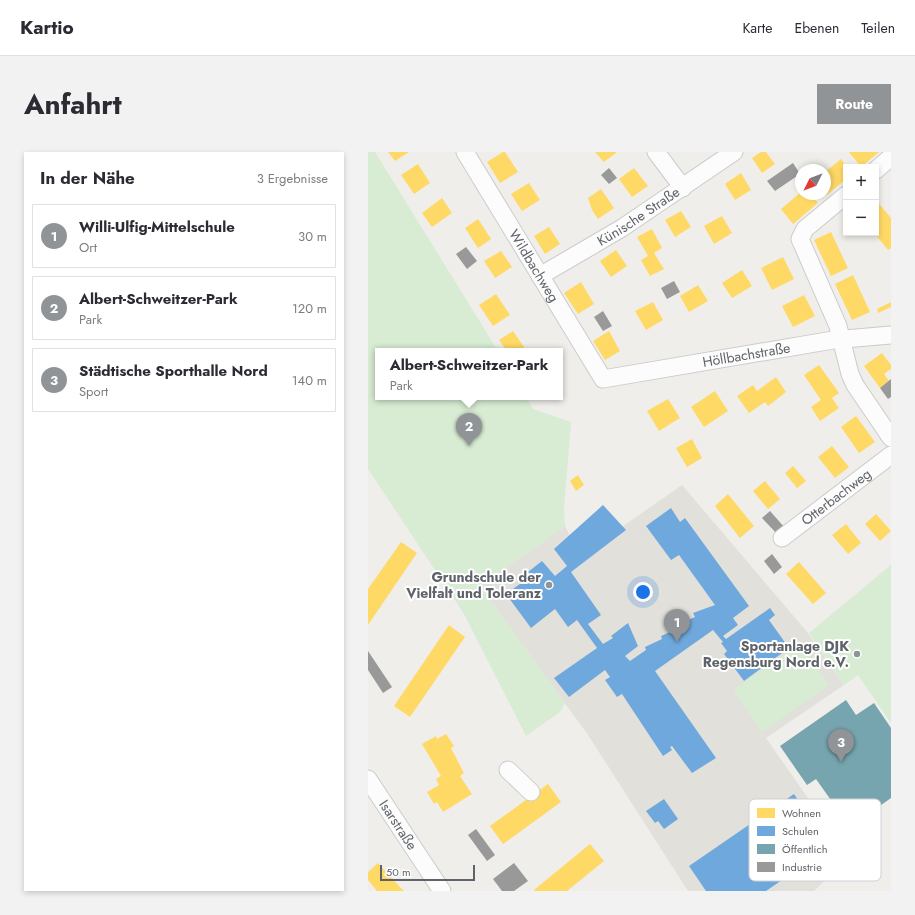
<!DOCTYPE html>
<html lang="de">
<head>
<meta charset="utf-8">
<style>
  body { margin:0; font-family:Jost,sans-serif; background:#f2f2f3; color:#2b2b33 }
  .controls { position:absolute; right:12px; top:12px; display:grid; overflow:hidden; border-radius:0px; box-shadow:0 2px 6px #0003 }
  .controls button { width:36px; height:36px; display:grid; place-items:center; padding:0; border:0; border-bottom:1px solid #e1e1e2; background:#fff; color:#2b2b33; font:20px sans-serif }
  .compass { position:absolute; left:427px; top:12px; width:36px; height:36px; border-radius:50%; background:#fff; box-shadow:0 2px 6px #0003; rotate:228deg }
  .scale { position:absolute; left:12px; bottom:10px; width:95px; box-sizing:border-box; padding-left:4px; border:2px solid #5e6369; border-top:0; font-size:11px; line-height:14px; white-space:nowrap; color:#5e6369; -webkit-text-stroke:3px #fff; paint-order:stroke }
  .you { position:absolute; left:275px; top:440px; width:14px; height:14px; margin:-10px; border:3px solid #fff; border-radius:50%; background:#1a73e8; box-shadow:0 0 0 6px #1a73e833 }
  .badge { display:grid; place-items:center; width:26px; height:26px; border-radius:50%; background:#919496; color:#fff; font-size:13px; font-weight:700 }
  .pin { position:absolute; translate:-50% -33px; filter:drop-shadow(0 1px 2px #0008) }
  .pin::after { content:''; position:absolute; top:21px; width:14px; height:12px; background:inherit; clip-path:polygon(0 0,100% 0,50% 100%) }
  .popup { position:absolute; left:7px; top:196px; width:188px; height:52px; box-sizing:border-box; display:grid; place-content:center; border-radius:0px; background:#fff; filter:drop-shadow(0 1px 3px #0005); font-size:13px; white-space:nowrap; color:#7c7c81 }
  .popup b { font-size:15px; color:#2b2b33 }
  .popup::after { content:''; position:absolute; left:50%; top:100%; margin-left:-8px; border:8px solid transparent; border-top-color:#fff }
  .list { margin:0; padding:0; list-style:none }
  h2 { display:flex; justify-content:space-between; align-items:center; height:52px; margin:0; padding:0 16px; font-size:17px }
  h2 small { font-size:13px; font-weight:400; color:#7c7c81 }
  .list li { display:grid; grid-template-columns:26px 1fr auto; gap:12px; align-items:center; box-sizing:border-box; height:64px; margin:0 8px 8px; padding:0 8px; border:1px solid #e1e1e2; border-radius:0px }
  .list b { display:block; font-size:15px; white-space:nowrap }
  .list p { margin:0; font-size:13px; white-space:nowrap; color:#7c7c81 }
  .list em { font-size:13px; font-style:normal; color:#7c7c81 }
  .map { position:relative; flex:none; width:523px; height:739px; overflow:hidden; border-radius:0px }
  header { display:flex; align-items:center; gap:24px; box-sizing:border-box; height:56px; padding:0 20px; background:#fff; border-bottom:1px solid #e1e1e2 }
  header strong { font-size:19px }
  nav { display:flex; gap:22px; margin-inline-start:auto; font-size:14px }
  .intro { display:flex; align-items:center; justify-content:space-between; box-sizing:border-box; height:96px; padding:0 24px }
  h1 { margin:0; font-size:28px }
  .button { padding:10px 18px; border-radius:0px; background:#919496; color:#fff; font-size:14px; font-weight:700 }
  main { display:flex; gap:24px; padding:0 24px }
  aside { flex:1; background:#fff; border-radius:0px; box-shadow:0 2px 6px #0003 }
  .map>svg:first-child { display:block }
  .education { fill:#e2e0da }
  .green { fill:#d7ecd3 }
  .homes { fill:#ffd966 }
  .schools { fill:#6fa8dc }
  .public { fill:#76a5af }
  .industry { fill:#999 }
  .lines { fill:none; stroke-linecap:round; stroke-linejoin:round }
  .minor-casing { stroke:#cbcbcb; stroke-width:19 }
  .minor { stroke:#fdfcfc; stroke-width:17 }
  .poi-dot { fill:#919496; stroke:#fff; stroke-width:1.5 }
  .labels { text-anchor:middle; stroke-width:4; stroke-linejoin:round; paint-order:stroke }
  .street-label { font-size:14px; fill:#5e6369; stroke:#fff }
  .poi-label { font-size:14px; font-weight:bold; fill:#5e6369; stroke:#fff; text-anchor:end }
  .key { fill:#fff; stroke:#cfd0d2; stroke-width:1 }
  .key-label { font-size:11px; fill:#5e6369 }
</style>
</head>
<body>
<header>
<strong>Kartio</strong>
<nav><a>Karte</a><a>Ebenen</a><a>Teilen</a></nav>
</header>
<div class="intro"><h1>Anfahrt</h1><a class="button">Route</a></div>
<main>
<aside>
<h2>In der Nähe<small>3 Ergebnisse</small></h2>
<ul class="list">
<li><span class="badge">1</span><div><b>Willi-Ulfig-Mittelschule</b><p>Ort</p></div><em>30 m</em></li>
<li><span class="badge">2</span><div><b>Albert-Schweitzer-Park</b><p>Park</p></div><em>120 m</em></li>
<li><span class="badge">3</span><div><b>Städtische Sporthalle Nord</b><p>Sport</p></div><em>140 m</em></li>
</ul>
</aside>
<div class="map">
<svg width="523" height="739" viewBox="0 0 523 739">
  <rect width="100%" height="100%" fill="#efeeea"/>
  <path class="education" d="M314,333L440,481L476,533L398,586L481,705L446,739H320L220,583L112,434L197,374L212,404Z"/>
  <path class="green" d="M0,0H7L130,199H10V245H158L165,257L203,270L196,355L197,374L112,434L197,551L192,560L158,584L96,462L0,317Z
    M523,413V571L490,523L476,533L441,481Z
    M432,491L461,533L394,580L365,538Z"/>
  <path class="homes" d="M20,0H41L27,9Z
    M135,0H137L150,20L132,31L119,10Z
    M227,0H249L236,10Z
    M393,0H398L407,12L394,21L384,6Z
    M481,0H511L493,15Z
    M473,7L479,15L478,27L459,43L457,41V20Z
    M50,12L62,31L46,42L33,23Z
    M266,16L280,34L264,45L251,27Z
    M373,21L383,38L367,48L357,32Z
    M161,31L172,48L154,59L143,42Z
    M233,37L246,56L230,67L224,58L220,46Z
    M433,40V42H443L450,51L425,72L413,57Z
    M74,46L84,61L64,75L54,61Z
    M508,48L523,66V96L520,98L506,81H508Z
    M313,59L323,75L307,85L297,68Z
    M354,64L364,81L346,92L336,74Z
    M110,67L123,87L110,96L97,76Z
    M181,75L192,92L177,102L166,84Z
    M284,77L294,96L286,101L296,117L282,124L273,108L280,104L269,85Z
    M463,80L480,116L463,124L446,88Z
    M248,98L259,114L243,125L232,109Z
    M133,99L144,115L127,126L116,109Z
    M415,105L426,127L404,138L393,116Z
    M374,118L384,134L364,146L354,131Z
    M485,123L502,160L484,168L467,132Z
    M213,130L226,152L210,162L196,141Z
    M330,133L340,149L321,160L312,144Z
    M128,142L142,163L125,174L111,153Z
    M436,143L447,164L425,175L414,154Z
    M285,150L295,168L278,178L267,159Z
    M523,150V155L510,161L509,157Z
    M145,179L158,198V199H139L131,188Z
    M241,179L252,199L237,208L225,189Z
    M514,201L523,213V217L516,222L521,229L512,236L496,214Z
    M451,213L471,241L464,246L471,256L452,269L443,255L453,248L436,223Z
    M408,225L418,240L400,254L397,250L381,261L369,244L385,233L389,239Z
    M347,239L360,259L336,275L323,255Z
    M300,247L312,266L291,279L279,259Z
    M488,264L507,290L491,301L473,275Z
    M324,287L334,306L319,315L308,296Z
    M464,294L481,315L467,326L450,305Z
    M425,314L438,329L429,336L417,321Z
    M210,323L216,333L208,339L202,329Z
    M397,329L412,347L400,357L385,339Z
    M360,342L386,374L372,386L347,354Z
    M508,362L523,379L512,389L497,372Z
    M478,372L493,391L480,402L464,383Z
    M33,390L49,401L0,473V437Z
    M431,410L458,441L445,452L418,422Z
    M81,473L97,485L42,565L26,554Z
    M78,582L86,594L83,596L96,621L92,624L104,642L75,660L69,650L66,652L59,640L71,633L68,627L73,624L54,592L68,584L69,587Z
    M180,632L193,650L135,692L122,674Z
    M222,692L236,709L199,739H167L166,738Z
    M10,711L30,733L36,739H9L0,728V720Z"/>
  <path class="schools" d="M235,353L258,378L203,420L233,463L220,472L235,492L245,486L243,484L260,471L270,494L257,504L262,509L278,498L277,495L294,487L293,484L311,476L309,473L327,465L325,461L347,453L311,403L303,408L278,374L303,356L312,370L317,366L381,454L365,466L370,473L355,484L358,487L402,456L407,463L401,468L421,496L376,529L356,502L359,499L353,491L355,490L345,478L287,519L348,606L324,621L304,594L302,595L304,598L295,604L254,542L249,545L237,528L242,525L237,518L201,545L186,526L229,496L209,468L200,475L187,457L163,476L138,442L163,424L160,420L174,409L187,424L199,414L186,397Z
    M426,642L462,695L398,739H338L321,714Z
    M296,647L310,667L296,677L290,669L287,671L278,659Z"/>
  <path class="public" d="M478,548L488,563L506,551L523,576V646L482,675L448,627L439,633L412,594Z"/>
  <path class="industry" d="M425,11L432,22L407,39L399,29Z
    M241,16L249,26L241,32L233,23Z
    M98,95L109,109L99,117L88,102Z
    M306,129L312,140L299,147L293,136Z
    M235,159L244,174L235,179L226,165Z
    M523,227V245L520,247L512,236Z
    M402,359L417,376L410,383L394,366Z
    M404,402L414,415L406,422L396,409Z
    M0,499L24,535L15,541L0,518Z
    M108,677L127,703L119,709L100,683Z
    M146,711L160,729L146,739H134L125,727Z"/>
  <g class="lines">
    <defs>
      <g id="minor">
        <path id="s1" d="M97,0L235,227L465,188L523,183"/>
        <path d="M288,0L315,36"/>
        <path d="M508,18L523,5"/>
        <path d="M478,43L437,77L432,87L470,174L482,222L487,233L523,286"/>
        <path id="s2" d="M172,124L254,76L366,0"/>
        <path id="s3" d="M414,386L523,303"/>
        <path d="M140,618L163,640"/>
        <path id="s4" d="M0,627L74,739"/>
      </g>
    </defs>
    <use href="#minor" class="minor-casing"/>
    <use href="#minor" class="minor"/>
  </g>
  <g class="poi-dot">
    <circle cx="181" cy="433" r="4"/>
    <circle cx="489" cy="502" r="4"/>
  </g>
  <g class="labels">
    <g class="street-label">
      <text dy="5" stroke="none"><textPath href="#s2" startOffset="115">Künische Straße</textPath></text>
      <text dy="5" stroke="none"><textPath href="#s1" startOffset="133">Wildbachweg</textPath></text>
      <text dy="5" stroke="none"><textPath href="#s1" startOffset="411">Höllbachstraße</textPath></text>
      <text dy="5" stroke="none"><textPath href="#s3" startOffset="68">Otterbachweg</textPath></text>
      <text dy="5" stroke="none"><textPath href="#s4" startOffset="55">Isarstraße</textPath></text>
    </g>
    <g class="poi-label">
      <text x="173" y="430">Grundschule der<tspan x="173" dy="16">Vielfalt und Toleranz</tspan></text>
      <text x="481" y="499">Sportanlage DJK<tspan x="481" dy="16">Regensburg Nord e.V.</tspan></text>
    </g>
  </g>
  <rect x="381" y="647" width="132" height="82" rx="6" class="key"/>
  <rect x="389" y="656" width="18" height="10" fill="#ffd966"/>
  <rect x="389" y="674" width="18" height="10" fill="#6fa8dc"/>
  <rect x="389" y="692" width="18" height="10" fill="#76a5af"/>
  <rect x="389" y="710" width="18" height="10" fill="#999"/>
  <g class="key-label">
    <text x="414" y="665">Wohnen</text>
    <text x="414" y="683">Schulen</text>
    <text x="414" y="701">Öffentlich</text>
    <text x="414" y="719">Industrie</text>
  </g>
</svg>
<div class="controls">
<button>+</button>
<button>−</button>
</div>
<svg class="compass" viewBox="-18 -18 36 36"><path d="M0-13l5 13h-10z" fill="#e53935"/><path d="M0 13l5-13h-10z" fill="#7c7c81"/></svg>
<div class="scale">50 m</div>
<div class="you"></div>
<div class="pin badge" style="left:309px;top:490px">1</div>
<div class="pin badge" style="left:101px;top:294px">2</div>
<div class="popup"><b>Albert-Schweitzer-Park</b>Park</div>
<div class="pin badge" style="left:473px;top:610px">3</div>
</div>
</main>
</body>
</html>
